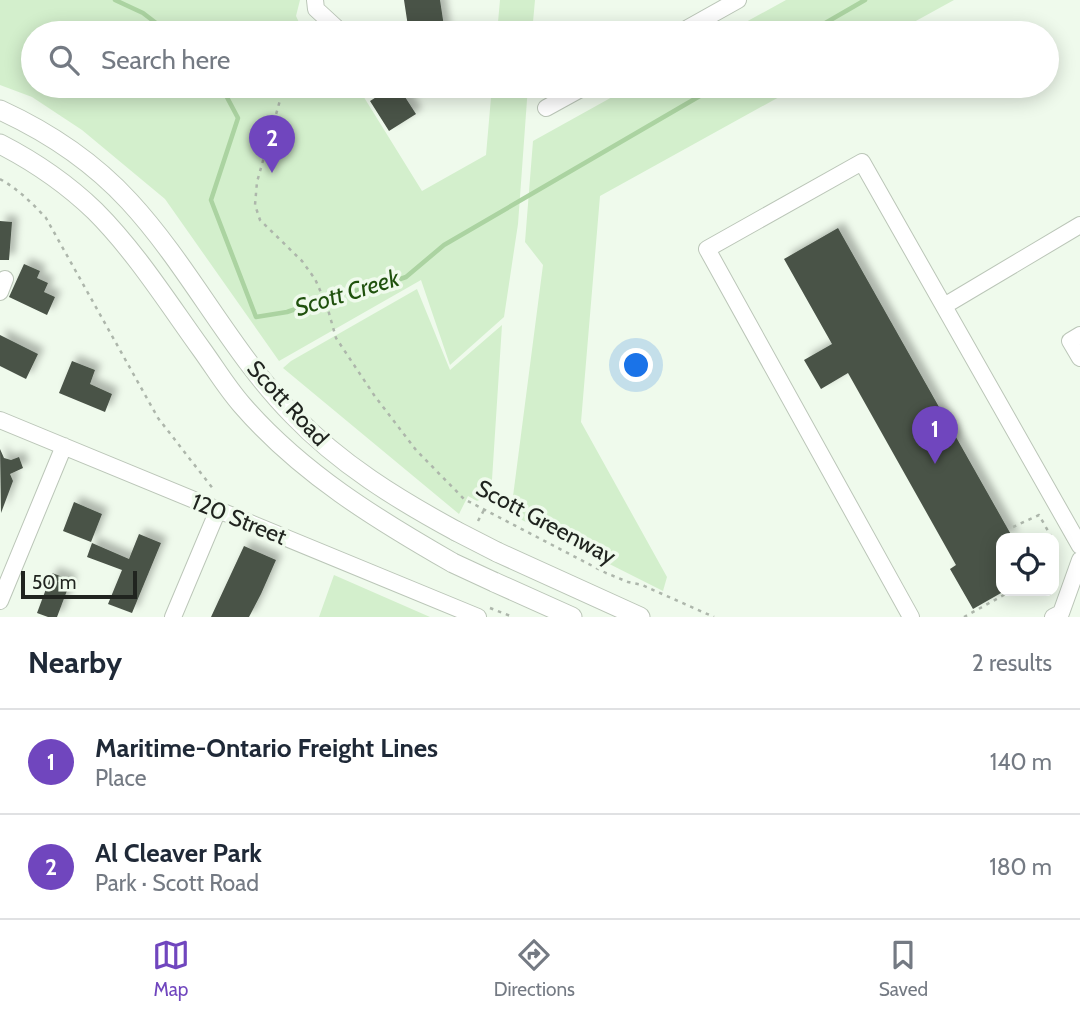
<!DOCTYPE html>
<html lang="en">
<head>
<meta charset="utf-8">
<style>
  body { margin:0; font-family:Cabin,sans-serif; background:#f6f6f7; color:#1f2937 }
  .controls { position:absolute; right:21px; bottom:21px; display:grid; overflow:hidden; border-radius:14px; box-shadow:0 4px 18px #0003 }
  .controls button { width:63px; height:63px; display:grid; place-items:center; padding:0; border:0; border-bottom:2px solid #e0e1e3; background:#fff; color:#1f2937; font:35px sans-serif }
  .scale { position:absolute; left:21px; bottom:18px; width:116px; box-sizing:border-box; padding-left:7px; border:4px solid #20241f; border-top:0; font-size:19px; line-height:24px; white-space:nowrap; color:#20241f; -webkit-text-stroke:5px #effaec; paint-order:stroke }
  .you { position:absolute; left:637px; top:366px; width:24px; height:24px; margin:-18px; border:5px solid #fff; border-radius:50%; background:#1a73e8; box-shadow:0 0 0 10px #1a73e833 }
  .badge { display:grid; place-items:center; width:46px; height:46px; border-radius:50%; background:#7046be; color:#fff; font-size:23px; font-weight:700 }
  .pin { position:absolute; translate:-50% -58px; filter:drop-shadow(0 2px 4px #0008) }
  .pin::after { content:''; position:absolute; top:37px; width:24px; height:21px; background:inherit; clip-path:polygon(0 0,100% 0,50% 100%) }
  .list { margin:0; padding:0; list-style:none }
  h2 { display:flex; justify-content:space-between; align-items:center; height:91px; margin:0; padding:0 28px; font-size:30px }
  h2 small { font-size:23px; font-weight:400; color:#747a83 }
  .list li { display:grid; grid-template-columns:46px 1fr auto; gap:21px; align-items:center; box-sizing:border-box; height:105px; padding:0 28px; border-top:2px solid #e0e1e3 }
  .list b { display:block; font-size:26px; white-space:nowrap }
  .list p { margin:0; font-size:23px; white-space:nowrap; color:#747a83 }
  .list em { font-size:23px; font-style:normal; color:#747a83 }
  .icon { flex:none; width:38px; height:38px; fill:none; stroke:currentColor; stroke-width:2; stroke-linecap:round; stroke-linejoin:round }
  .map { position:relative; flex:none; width:1080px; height:617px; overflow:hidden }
  .search { position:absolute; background:#fff; box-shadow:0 4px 18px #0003; left:21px; right:21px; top:21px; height:77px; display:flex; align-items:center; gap:18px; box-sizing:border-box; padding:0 24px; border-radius:38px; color:#747a83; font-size:26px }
  .sheet { height:301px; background:#fff }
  nav { display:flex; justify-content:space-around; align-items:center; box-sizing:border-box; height:98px; border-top:2px solid #e0e1e3; background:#fff; font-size:19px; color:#747a83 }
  nav a { display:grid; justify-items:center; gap:4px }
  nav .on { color:#7046be }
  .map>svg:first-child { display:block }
  .green { fill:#d3efcc }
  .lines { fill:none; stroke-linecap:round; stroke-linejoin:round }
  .stream { stroke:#abd3a1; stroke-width:4.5 }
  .building { fill:#495247; filter:url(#shadow) }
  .minor-casing { stroke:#bbc6b8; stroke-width:18 }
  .major-casing { stroke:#bbc6b8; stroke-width:21 }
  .path { stroke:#adb6ab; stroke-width:2.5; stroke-dasharray:3.5 5; stroke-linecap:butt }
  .minor { stroke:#fff; stroke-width:16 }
  .major { stroke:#fff; stroke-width:19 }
  .major-bridge-casing { stroke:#bbc6b8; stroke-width:21; stroke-linecap:butt }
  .major-bridge { stroke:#fff; stroke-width:19 }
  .labels { text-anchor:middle; stroke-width:7; stroke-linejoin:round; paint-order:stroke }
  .street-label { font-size:23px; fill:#20241f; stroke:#effaec }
  .water-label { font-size:24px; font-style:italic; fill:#1f510d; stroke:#effaec }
</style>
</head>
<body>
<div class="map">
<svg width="1080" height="617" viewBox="0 0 1080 617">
  <defs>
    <filter id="shadow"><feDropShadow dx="6" dy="-6" stdDeviation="3.5" flood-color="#0004"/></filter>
  </defs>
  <rect width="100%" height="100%" fill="#effaec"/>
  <path class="green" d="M0,0H300L296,16L304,33H33V86H357L422,191L486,155L492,86H528L518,224L504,317L450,365L421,280L279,361L165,199L82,130L32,97L0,85Z
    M500,0H535L532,33H497Z
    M786,0H954L894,33H726Z
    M632,86H799L600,196L581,422L667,577L663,591L520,519L512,504L543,265L525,242L533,141Z
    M417,289L450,370L502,325L491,495L477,501L468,496L459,514L283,368L291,361Z
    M334,575L430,617H319Z"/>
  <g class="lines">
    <path class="stream" d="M115,0L143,13L169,33
      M808,33L865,0
      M221,86L238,118L211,200L256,317L287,312L342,293L377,287L406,277L444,245L717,86"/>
  </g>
  <path class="building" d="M404,0H440L445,33H409Z
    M394,86H398L416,114L389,131L370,101Z
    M0,221L12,222L9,260H0Z
    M838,228L1013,538H1001V593L973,609L950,569L956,565L848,373L821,389L804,360L832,344L784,259Z
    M24,264L40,271L37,278L48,283L44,292L55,297L47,315L9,297Z
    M0,335L38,354L26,379L0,366Z
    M72,361L95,370L90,384L112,394L105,412L59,393Z
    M0,449L4,458L11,460L19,457L23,468L10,474L13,481L1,513Z
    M74,502L102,514L91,542L63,531Z
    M139,534L161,543L132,613L108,604L122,570L87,557L92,543L129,559Z
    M244,546L276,560L261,594L249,617H211Z
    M52,573L71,580L57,617H48L37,613Z"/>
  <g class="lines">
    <defs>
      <path id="minor" d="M315,0L316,9L341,32
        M679,33L738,0
        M546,108L586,86
        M0,292L5,279
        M944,306L1080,225
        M1080,335L1070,341L1080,358
        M0,420L478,617
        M0,601L64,446
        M173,617L218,510
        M911,617L707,249L862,162L1080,546
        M1053,617L1061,613L1080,560"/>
      <path id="major" d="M0,110C48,132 93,162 129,201C190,267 230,351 293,415C340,464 397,499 456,531
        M0,144C35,162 67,184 95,211C136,252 168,303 202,350C215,368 227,388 242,405C301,473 376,519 453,563
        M497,552L640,617
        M494,582L572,617"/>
    </defs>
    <use href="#minor" class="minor-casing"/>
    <use href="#major" class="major-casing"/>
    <path class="path" d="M300,33L305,20
      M284,86L257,182L255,205L260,220L302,261L315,279L327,306L336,338L374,395L416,450L464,499L606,573L628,582L642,585L714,617
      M0,179C18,189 32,203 46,218L158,418L214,490
      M478,521L484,510
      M1013,527L1039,515L1052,538
      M1054,542L1057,548L1054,567
      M490,608L513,617
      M964,617L1011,591"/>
    <use href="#minor" class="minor"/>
    <use href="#major" class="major"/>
    <defs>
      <path id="major-bridge" d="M456,531L497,552
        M453,563L494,582"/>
    </defs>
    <use href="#major-bridge" class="major-bridge-casing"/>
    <use href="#major-bridge" class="major-bridge"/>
  </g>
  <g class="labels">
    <g class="street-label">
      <text transform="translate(288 403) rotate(47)" y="8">Scott Road</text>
      <text transform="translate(239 519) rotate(22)" y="8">120 Street</text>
      <text transform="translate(546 522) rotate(28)" y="8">Scott Greenway</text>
    </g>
    <g class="water-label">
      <text transform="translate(347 293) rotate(-17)" y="8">Scott Creek</text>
    </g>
  </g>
</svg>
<div class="controls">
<button><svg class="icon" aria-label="locate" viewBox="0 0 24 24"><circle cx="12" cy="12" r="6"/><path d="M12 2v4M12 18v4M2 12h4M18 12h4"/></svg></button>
</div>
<div class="scale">50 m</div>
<div class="you"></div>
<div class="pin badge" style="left:935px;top:464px">1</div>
<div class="pin badge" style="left:272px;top:173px">2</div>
<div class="search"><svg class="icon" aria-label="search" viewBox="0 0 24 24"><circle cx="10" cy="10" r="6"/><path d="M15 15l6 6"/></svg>Search here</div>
</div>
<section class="sheet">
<h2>Nearby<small>2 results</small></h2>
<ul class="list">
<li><span class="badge">1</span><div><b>Maritime-Ontario Freight Lines</b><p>Place</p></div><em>140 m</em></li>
<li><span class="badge">2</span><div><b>Al Cleaver Park</b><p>Park · Scott Road</p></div><em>180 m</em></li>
</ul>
</section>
<nav>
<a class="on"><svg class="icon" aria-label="map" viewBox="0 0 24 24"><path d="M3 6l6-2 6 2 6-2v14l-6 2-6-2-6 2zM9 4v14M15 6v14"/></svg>Map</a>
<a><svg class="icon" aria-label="directions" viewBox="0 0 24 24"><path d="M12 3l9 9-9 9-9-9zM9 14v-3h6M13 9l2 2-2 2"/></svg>Directions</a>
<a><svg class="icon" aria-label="saved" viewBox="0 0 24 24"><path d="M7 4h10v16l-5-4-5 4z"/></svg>Saved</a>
</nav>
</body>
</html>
